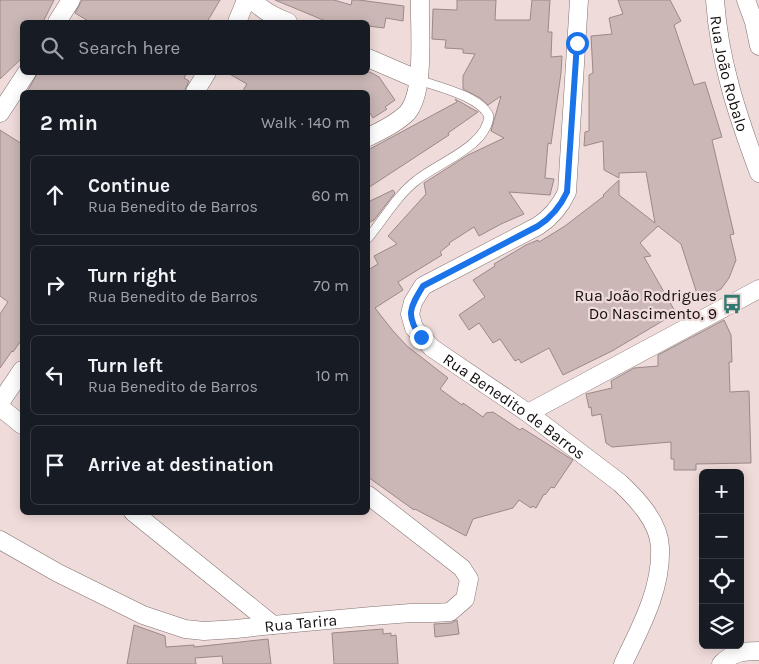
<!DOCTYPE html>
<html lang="en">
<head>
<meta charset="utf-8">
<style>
  body { margin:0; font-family:Karla,sans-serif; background:#20242c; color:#f1f3f6 }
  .controls { position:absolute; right:15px; bottom:15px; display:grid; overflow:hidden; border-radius:8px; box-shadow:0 2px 12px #0003 }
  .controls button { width:45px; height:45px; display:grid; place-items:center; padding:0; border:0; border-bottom:1px solid #363941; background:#171b24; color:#f1f3f6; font:25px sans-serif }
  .stop { position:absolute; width:15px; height:15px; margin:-11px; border:4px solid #1a73e8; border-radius:50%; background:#fff }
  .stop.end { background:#1a73e8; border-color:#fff; box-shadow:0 1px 5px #0008 }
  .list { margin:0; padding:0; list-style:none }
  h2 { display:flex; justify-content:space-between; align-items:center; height:65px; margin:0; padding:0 20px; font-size:21px }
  h2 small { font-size:16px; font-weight:400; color:#9ea1a6 }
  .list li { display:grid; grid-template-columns:32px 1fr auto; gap:15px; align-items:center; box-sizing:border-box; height:80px; margin:0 10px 10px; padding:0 10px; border:1px solid #363941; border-radius:8px }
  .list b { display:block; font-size:19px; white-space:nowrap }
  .list p { margin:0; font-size:16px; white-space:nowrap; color:#9ea1a6 }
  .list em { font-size:16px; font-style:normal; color:#9ea1a6 }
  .icon { flex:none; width:28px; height:28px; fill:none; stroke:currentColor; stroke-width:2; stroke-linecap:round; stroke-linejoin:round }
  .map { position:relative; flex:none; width:759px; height:664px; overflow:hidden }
  .search { position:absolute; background:#171b24; box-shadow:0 2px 12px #0003; left:20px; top:20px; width:350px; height:55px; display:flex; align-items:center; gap:12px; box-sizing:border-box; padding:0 18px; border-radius:8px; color:#9ea1a6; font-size:19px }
  .panel { position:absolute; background:#171b24; box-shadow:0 2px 12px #0003; left:20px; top:90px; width:350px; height:425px; border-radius:8px }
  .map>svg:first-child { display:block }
  .building { fill:#cab7b6; stroke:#9b8988 }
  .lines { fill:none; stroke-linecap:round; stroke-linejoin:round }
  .service-casing { stroke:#837271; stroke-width:10 }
  .minor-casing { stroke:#837271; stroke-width:19 }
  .service { stroke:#fff; stroke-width:9 }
  .minor { stroke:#fff; stroke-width:18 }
  .route { stroke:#1a73e8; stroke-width:6 }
  .labels { text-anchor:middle; stroke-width:4.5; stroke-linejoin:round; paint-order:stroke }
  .street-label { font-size:16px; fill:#150f0f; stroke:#efdbda }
  .poi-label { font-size:16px; fill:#150f0f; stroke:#efdbda; text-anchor:end }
</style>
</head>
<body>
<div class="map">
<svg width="759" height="664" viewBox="0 0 759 664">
  <rect width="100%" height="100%" fill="#efdbda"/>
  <path class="building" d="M0,0H54L43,22H22V58L0,79Z
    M82,0H220L207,22H90L75,13Z
    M275,0H334L351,5L352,0H359L404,6L403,21L386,18L384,28L368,26V22H328Z
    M457,0H496L495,20H530L532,0H550L548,32H552L551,57L562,56L561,73L551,144L548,143L545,178L554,179L550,195L509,192L524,214L501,224L479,236L474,227L449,243L450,244L440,252L442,255L398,282L403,290L375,308L393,331L407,346L448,378L440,389L462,405L463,403L483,417L486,413L493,412L520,430L522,428L573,460L554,488L551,487L545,495L544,494L536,508L532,506L531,508L519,500L513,508L473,519L466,536L415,509L414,510L368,477V270L378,264L374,256L397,244L388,236L426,194L424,183L468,155L504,138L491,131L501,96L488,105L480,98L463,89V76L475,54L463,53V49L445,48L446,40L432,39L433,9L457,10Z
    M618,0H670L681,21L674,25L694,85L705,82L722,137L712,140L734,234L730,235L736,260L729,278L721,289L699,300L681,244L658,226L640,243L651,256L644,257L676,313L612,351L563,375L549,348L521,363L519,359L515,361L500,339L493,343L479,323L469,330L459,315L485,297L473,280L495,266L494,264L526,245L538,240L539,242L565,226L604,196L603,195L619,180V195L655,223L646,172L619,173V178L604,170L603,141L584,146L585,132L589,131V75L593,73L591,36L612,34L609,18L623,14Z
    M38,72H187L184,78L189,81L184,92H27Z
    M226,72H370L379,77L395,100L385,107L387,109L373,118L368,110V92H242L247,84Z
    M455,99L478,112L448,133L449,135L368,188V150L457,102Z
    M0,130L22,144V339L13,352L12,351L0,368V314L8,302L0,296Z
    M393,190L395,193L374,220L368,223V202Z
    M724,320L731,335L732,362H729L730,392L749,391L751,463L696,464V470H674V459H671V442L612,447L606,443L601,414L592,416L591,407L589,408L586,394L612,388L611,381L634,368L658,366V355Z
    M457,620L459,634L435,637L434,624L451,623Z
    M134,625L165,636L166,647L194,645V647L268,639L271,664H223L222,656L195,658L196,664H127Z
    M383,629V634L391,633V636L396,635L398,664H334L332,633Z"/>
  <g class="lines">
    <defs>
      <path id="service" d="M368,238C384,219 397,195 417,180C439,162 486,147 489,116C480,96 438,87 419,80"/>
      <g id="minor">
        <path d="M253,0C262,11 275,17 288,22"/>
        <path id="s1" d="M579,0L567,192C560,207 552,217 538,226L423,286L413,302L410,314L414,328L432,348L528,413L620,483C637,499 659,522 660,547C662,589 640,628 623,664"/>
        <path id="s2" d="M715,0C719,61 738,117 759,173"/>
        <path d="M746,0L754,22L759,46"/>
        <path d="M57,22L71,0"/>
        <path d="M237,22L246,0"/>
        <path d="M368,58L419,80"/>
        <path d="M195,92L207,72"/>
        <path d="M0,113L27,72"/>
        <path d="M368,137C381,131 397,123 407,113C426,92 419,28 420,0"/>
        <path d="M0,403L22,370"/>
        <path d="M0,407L22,425"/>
        <path d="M528,413L759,289"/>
        <path d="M133,512L273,625"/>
        <path id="s3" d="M0,540L58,573L143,615L185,629L204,631L236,629L273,625L372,616L411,613H434L450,612L465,599L469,579L462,568L368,495"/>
        <path d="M721,664C733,652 743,651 759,651"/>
      </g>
    </defs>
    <use href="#service" class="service-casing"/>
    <use href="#minor" class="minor-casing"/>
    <use href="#service" class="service"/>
    <use href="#minor" class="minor"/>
  </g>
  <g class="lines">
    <path class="route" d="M421,337C405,316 410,307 423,286L538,226C552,217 560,207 567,192L577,43"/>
  </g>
  <defs>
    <symbol id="bus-bare" viewBox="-9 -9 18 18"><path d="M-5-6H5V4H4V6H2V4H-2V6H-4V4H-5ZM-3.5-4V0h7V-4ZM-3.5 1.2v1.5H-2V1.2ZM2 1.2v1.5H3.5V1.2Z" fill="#327972" stroke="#efdbda" stroke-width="2.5" paint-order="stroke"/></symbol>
  </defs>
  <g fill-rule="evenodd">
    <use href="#bus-bare" x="718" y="290" width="28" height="28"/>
  </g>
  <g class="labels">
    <g class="street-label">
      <text dy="6" stroke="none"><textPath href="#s2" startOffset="75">Rua João Robalo</textPath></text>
      <text dy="6" stroke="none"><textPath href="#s1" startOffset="541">Rua Benedito de Barros</textPath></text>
      <text dy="6" stroke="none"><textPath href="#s3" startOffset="322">Rua Tarira</textPath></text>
    </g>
    <g class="poi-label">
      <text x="717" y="301">Rua João Rodrigues<tspan x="717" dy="18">Do Nascimento, 9</tspan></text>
    </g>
  </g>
</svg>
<div class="controls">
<button>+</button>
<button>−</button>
<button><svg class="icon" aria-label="locate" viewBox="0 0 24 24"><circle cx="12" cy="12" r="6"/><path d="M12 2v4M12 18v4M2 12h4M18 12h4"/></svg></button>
<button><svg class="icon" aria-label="layers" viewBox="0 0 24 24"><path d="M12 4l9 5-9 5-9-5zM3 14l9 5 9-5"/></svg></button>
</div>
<div class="stop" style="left:577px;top:43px"></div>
<div class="stop end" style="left:421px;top:337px"></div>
<div class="search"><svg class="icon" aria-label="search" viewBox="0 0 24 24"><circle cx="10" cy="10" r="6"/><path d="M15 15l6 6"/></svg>Search here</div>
<section class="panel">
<h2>2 min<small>Walk · 140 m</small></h2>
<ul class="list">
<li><svg class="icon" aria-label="ahead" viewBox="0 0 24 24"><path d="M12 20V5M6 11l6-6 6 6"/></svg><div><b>Continue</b><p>Rua Benedito de Barros</p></div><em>60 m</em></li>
<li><svg class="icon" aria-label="right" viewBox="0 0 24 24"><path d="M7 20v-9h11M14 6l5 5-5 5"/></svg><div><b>Turn right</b><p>Rua Benedito de Barros</p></div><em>70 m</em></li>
<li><svg class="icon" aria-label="left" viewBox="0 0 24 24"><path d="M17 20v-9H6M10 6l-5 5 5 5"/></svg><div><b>Turn left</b><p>Rua Benedito de Barros</p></div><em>10 m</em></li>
<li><svg class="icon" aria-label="arrive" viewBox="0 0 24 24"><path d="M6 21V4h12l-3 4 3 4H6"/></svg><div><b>Arrive at destination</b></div></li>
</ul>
</section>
</div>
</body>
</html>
